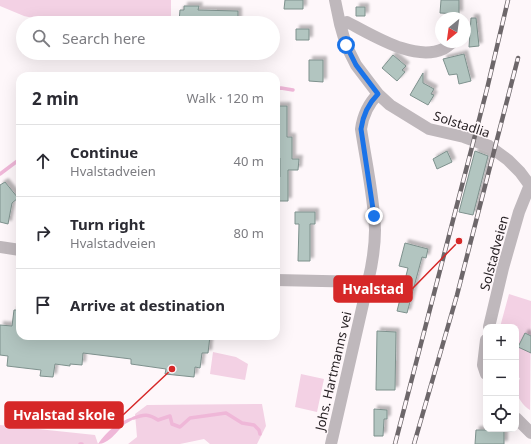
<!DOCTYPE html>
<html lang="en">
<head>
<meta charset="utf-8">
<style>
  body { margin:0; font-family:"Noto Sans",sans-serif; background:#f7f7f7; color:#2b2b33 }
  .controls { position:absolute; right:12px; bottom:12px; display:grid; overflow:hidden; border-radius:8px; box-shadow:0 4px 16px #0002 }
  .controls button { width:36px; height:36px; display:grid; place-items:center; padding:0; border:0; border-bottom:1px solid #e1e1e2; background:#fff; color:#2b2b33; font:20px sans-serif }
  .compass { position:absolute; left:435px; top:12px; width:36px; height:36px; border-radius:50%; background:#fff; box-shadow:0 4px 16px #0002; rotate:209deg }
  .stop { position:absolute; width:12px; height:12px; margin:-9px; border:3px solid #1a73e8; border-radius:50%; background:#fff }
  .stop.end { background:#1a73e8; border-color:#fff; box-shadow:0 1px 4px #0008 }
  .list { margin:0; padding:0; list-style:none }
  h2 { display:flex; justify-content:space-between; align-items:center; height:52px; margin:0; padding:0 16px; font-size:17px }
  h2 small { font-size:13px; font-weight:400; color:#7c7c81 }
  .list li { display:grid; grid-template-columns:26px 1fr auto; gap:12px; align-items:center; box-sizing:border-box; height:72px; padding:0 16px; border-top:1px solid #e1e1e2 }
  .list b { display:block; font-size:15px; white-space:nowrap }
  .list p { margin:0; font-size:13px; white-space:nowrap; color:#7c7c81 }
  .list em { font-size:13px; font-style:normal; color:#7c7c81 }
  .icon { flex:none; width:22px; height:22px; fill:none; stroke:currentColor; stroke-width:2; stroke-linecap:round; stroke-linejoin:round }
  .map { position:relative; flex:none; width:531px; height:444px; overflow:hidden }
  .search { position:absolute; background:#fff; box-shadow:0 4px 16px #0002; left:16px; top:16px; width:264px; height:44px; display:flex; align-items:center; gap:10px; box-sizing:border-box; padding:0 14px; border-radius:22px; color:#7c7c81; font-size:15px }
  .panel { position:absolute; background:#fff; box-shadow:0 4px 16px #0002; left:16px; top:72px; width:264px; height:268px; border-radius:12px }
  .map>svg:first-child { display:block }
  .green { fill:#f3d1e4 }
  .water { fill:#efb7d8 }
  .lines { fill:none; stroke-linecap:round; stroke-linejoin:round }
  .stream { stroke:#efb7d8; stroke-width:3.5 }
  .building { fill:#b2c5c0; stroke:#7e918d; filter:url(#shadow) }
  .minor { stroke:#bfb8bc; stroke-width:12 }
  .rail-casing { stroke:#6d676a; stroke-width:4.5 }
  .rail { stroke:#fef7fa; stroke-width:3; stroke-dasharray:9; stroke-linecap:butt }
  .route { stroke:#1a73e8; stroke-width:5 }
  .labels { text-anchor:middle; stroke-width:3; stroke-linejoin:round; paint-order:stroke }
  .street-label { font-size:13px; fill:#251f22; stroke:#fef7fa }
  .leader { fill:none; stroke:#d62828; stroke-width:1.5 }
  .callout-dot { fill:#d62828; stroke:#fef7fa; stroke-width:1.5 }
  .callout { fill:#d62828; stroke:#d62828; stroke-width:1.5 }
  .callout-label { font-size:14px; text-anchor:middle; font-weight:bold; fill:#fff }
</style>
</head>
<body>
<div class="map">
<svg width="531" height="444" viewBox="0 0 531 444">
  <defs>
    <filter id="shadow"><feDropShadow dx="3.5" dy="-3.5" stdDeviation="1" flood-color="#0004"/></filter>
  </defs>
  <rect width="100%" height="100%" fill="#fef7fa"/>
  <path class="green" d="M0,0H171V23H56L24,16L0,6Z
    M509,294L531,301L530,410C524,407 515,395 516,388C517,384 519,381 520,378L516,377V327H500Z
    M213,352L236,357L248,364L245,380L210,374Z
    M301,374L324,379L317,412L295,407Z
    M262,404L266,426L257,444H210L204,439L180,444H128L137,437L135,414L147,405Z
    M0,425L95,435L98,444H0Z"/>
  <path class="water" d="M133,417L134,419C131,421 128,422 125,424C117,431 109,444 98,444C107,431 118,422 133,417Z"/>
  <g class="lines">
    <path class="stream" d="M276,89L281,88L293,90
      M0,174L20,159
      M134,418C144,414 149,414 158,420L170,416L172,424L180,427L190,418L226,413L242,423L254,425L259,430L260,434
      M80,444H82"/>
  </g>
  <path class="building" d="M285,0H303V9H284Z
    M441,0H459V14L440,13Z
    M184,6H199L198,10L238,11V21H213V22L198,21V23H184V21H179L180,10H184Z
    M356,7H365V16H356Z
    M471,18H476L479,46L469,47Z
    M296,29H309V40H296Z
    M464,54L471,81L459,84L457,74L449,75L443,59Z
    M393,55L406,66L402,70L405,72L397,81L382,68Z
    M309,60H323V82L309,81Z
    M423,73V83L434,89L431,94L434,95L428,105L410,95Z
    M276,106H287V137H292V159H299L298,170H288V201H276V177H280V158L276,157Z
    M447,151L452,162L437,169L433,159Z
    M475,151L488,156L473,215L459,212Z
    M5,182L18,198L12,203L8,224L0,222V185Z
    M295,212H315V224H310V261H298L299,224H295Z
    M405,243L428,249L426,258L422,257L407,313L397,311L408,268L399,266Z
    M14,310H20V336H210L208,353H202L200,368L195,367L194,377L165,374L166,369L131,364V359L83,353L82,365L70,364V366L55,364L53,377L40,376L41,370L7,366L8,356L0,355V325L12,326Z
    M377,331L396,332L395,390H376Z
    M525,333L531,336V353L518,347Z
    M374,409L387,410V419H384L383,436H374Z
    M476,430H504V444H475Z"/>
  <g class="lines">
    <path class="minor" d="M335,0L340,24L346,45L356,65L378,94L390,105L429,129L464,137L489,146L508,160L520,172L531,187
      M340,24L347,22C373,35 414,62 443,49C446,48 450,44 453,42
      M0,247L20,250
      M276,280L368,282C372,265 375,248 375,230C374,197 366,162 361,129C363,115 368,104 378,94
      M489,327L503,268L519,212L529,187
      M486,340L483,365L486,374
      M516,418L531,433
      M331,444L368,282"/>
    <defs>
      <path id="rail" d="M395,444L487,89L508,0
        M414,444L457,295L518,58"/>
    </defs>
    <use href="#rail" class="rail-casing"/>
    <use href="#rail" class="rail"/>
  </g>
  <g class="lines">
    <path class="route" d="M346,45L356,65L378,94C368,104 363,115 361,129L374,216"/>
  </g>
  <g class="labels">
    <g class="street-label">
      <text transform="translate(462 124) rotate(18)" y="5">Solstadlia</text>
      <text transform="translate(494 253) rotate(-75)" y="5">Solstadveien</text>
      <text transform="translate(333 371) rotate(-77)" y="5">Johs. Hartmanns vei</text>
    </g>
  </g>
  <path class="leader" d="M459 241L412 289M172 369L123 415"/>
  <g class="callout-dot">
    <circle cx="459" cy="241" r="4"/>
    <circle cx="172" cy="369" r="4"/>
  </g>
  <g class="callout">
    <rect x="334" y="276" width="78" height="26" rx="4"/>
    <rect x="5" y="402" width="118" height="26" rx="4"/>
  </g>
  <g class="callout-label">
    <text x="373" y="294">Hvalstad</text>
    <text x="64" y="420">Hvalstad skole</text>
  </g>
</svg>
<div class="controls">
<button>+</button>
<button>−</button>
<button><svg class="icon" aria-label="locate" viewBox="0 0 24 24"><circle cx="12" cy="12" r="6"/><path d="M12 2v4M12 18v4M2 12h4M18 12h4"/></svg></button>
</div>
<svg class="compass" viewBox="-18 -18 36 36"><path d="M0-13l5 13h-10z" fill="#e53935"/><path d="M0 13l5-13h-10z" fill="#7c7c81"/></svg>
<div class="stop" style="left:346px;top:45px"></div>
<div class="stop end" style="left:374px;top:216px"></div>
<div class="search"><svg class="icon" aria-label="search" viewBox="0 0 24 24"><circle cx="10" cy="10" r="6"/><path d="M15 15l6 6"/></svg>Search here</div>
<section class="panel">
<h2>2 min<small>Walk · 120 m</small></h2>
<ul class="list">
<li><svg class="icon" aria-label="ahead" viewBox="0 0 24 24"><path d="M12 20V5M6 11l6-6 6 6"/></svg><div><b>Continue</b><p>Hvalstadveien</p></div><em>40 m</em></li>
<li><svg class="icon" aria-label="right" viewBox="0 0 24 24"><path d="M7 20v-9h11M14 6l5 5-5 5"/></svg><div><b>Turn right</b><p>Hvalstadveien</p></div><em>80 m</em></li>
<li><svg class="icon" aria-label="arrive" viewBox="0 0 24 24"><path d="M6 21V4h12l-3 4 3 4H6"/></svg><div><b>Arrive at destination</b></div></li>
</ul>
</section>
</div>
</body>
</html>
